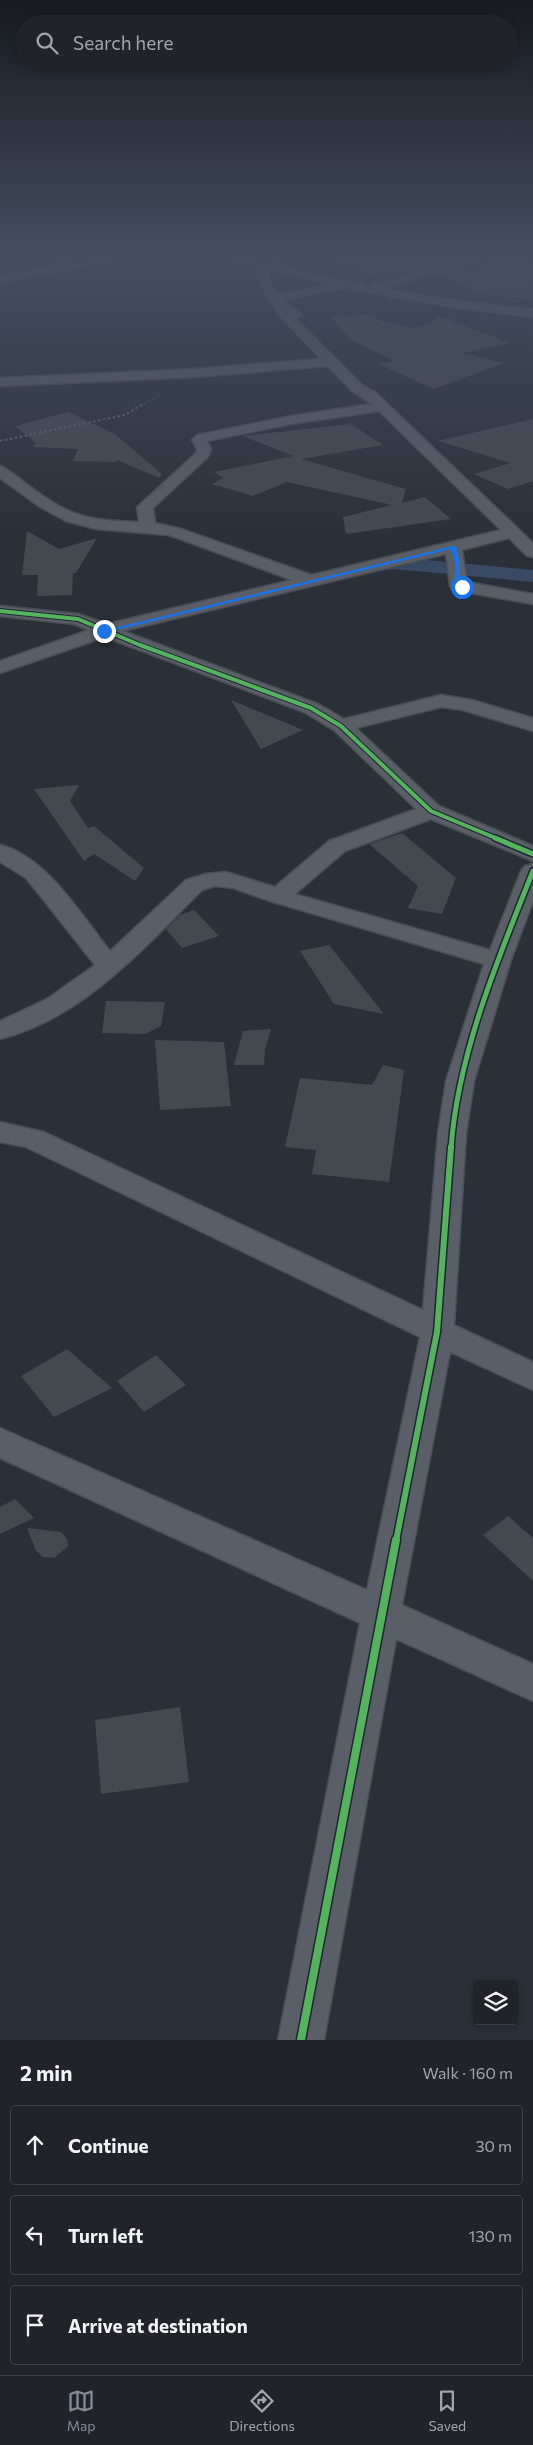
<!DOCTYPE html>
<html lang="en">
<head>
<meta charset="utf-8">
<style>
  body { margin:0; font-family:Commissioner,sans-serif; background:#2d3036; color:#f1f3f6 }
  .controls { position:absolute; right:15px; bottom:15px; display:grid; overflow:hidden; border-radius:5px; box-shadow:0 2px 8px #0003 }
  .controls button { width:45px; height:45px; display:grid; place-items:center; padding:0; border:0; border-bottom:1px solid #3d4147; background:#20242a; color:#f1f3f6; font:25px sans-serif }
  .stop { position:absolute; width:15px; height:15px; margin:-11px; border:4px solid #1a73e8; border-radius:50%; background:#fff }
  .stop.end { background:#1a73e8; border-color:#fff; box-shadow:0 1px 5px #0008 }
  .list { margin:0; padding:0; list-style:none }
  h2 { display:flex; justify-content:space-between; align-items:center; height:65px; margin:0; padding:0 20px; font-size:21px }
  h2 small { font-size:16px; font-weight:400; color:#a2a4a8 }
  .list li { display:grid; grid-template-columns:32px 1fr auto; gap:15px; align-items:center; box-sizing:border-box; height:80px; margin:0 10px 10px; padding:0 10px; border:1px solid #3d4147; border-radius:5px }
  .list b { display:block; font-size:19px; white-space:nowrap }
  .list em { font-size:16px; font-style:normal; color:#a2a4a8 }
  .icon { flex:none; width:28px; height:28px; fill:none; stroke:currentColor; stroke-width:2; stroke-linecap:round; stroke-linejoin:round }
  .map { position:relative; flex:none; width:533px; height:2040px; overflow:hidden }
  .search { position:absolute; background:#20242a; box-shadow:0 2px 8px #0003; left:15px; right:15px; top:15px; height:55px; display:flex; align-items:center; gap:12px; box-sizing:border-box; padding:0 18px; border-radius:28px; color:#a2a4a8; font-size:19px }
  .sheet { height:335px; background:#20242a }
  nav { display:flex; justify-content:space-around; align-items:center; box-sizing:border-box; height:70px; border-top:1px solid #3d4147; background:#20242a; font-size:14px; color:#a2a4a8 }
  nav a { display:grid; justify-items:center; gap:2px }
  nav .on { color:#848b96 }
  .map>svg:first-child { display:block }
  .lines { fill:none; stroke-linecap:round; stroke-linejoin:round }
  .canal { fill:#384963; fill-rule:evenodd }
  .building { fill:#444950 }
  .street-casing { stroke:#484c53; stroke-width:3 }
  .secondary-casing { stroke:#484c53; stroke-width:2 }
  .path-far1 { stroke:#5d636a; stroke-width:1; stroke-dasharray:2 2; stroke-linecap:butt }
  .path { stroke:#5d636a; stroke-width:2; stroke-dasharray:2.5 2.5; stroke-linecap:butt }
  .street { fill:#5a5e66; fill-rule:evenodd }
  .secondary { fill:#595d64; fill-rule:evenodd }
  .cycleway-far3-casing { stroke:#1d2633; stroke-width:6 }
  .cycleway-far2-casing { stroke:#1d2633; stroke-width:8 }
  .cycleway-far1-casing { stroke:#1d2633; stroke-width:9 }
  .cycleway-casing { stroke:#1d2633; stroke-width:11 }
  .cycleway-far3 { stroke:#56b35d; stroke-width:4 }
  .cycleway-far2 { stroke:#56b35d; stroke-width:5 }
  .cycleway-far1 { stroke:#56b35d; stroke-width:6 }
  .cycleway { stroke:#56b35d; stroke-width:8 }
  .route { fill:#1a73e8 }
</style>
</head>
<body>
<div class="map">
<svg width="533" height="2040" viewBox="0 0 533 2040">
  <rect width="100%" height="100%" fill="#2a3038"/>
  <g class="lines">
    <path class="canal" d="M394,557L533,570V582L394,569L363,573L356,571L353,567L356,563Z"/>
  </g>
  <path class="building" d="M320,255H458L459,258L395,277L377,279Z
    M502,257L533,263V300L480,294L438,274L459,268L460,273Z
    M374,314L378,320L414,328L431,324L439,316L510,343L462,353L504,363L434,389L378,364L395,361L350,339L331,317Z
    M68,412L115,434L162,474L159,478L117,460L116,462L73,461L78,449L33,447L36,443L15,426Z
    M533,419V481L508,489L474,474L511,463L438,441Z
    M351,424L383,445L301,459L406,489L402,503L425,497L451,519L346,534L343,517L392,505L287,482L253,496L212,484L223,478L214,472L293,456L243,436Z
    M27,531L59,549L97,538L76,573H73L72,595L37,596L38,575H22Z
    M231,700L303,730L261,749Z
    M79,785L70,801L88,828L94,826L144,868L135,881L94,854L84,861L34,789Z
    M402,833L456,878L442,914L408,908L418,886L369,844Z
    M194,910L219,936L182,948L166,929L180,915Z
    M329,945L384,1014L334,1004L300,951Z
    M106,1001L165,1002L161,1026L145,1034L102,1033Z
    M271,1029L265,1049L264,1065H234L243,1031Z
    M155,1040L224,1042L231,1106L160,1110Z
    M383,1065L404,1070L389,1182L312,1174L316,1150L285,1147L300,1078L372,1085Z
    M67,1349L112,1388L54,1417L21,1376Z
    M156,1355L186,1385L144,1412L117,1381Z
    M15,1499L34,1518L0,1534V1507Z
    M508,1516L533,1538V1581L483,1535Z
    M27,1528L61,1532L67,1539L68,1546L54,1558L43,1557L36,1551Z
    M180,1707L189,1782L101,1794L95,1720Z"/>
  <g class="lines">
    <defs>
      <path id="street" d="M45,255H60L78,262L112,255H132L131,257L0,282V276L64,265Z
        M476,255H493L492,257L373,291L369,292L363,289L365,287Z
        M269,259L275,262L267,267C268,281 276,294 286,303C291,307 298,310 302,315L296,319L363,386L375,392L533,543V557L527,556L509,538L462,550L467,582L533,594V604L453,590L450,586L446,554L123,631L318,704L344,719L441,695L472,700L533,718V731L463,710L441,707L356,728L439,806L533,846V861L431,819L345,851L295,894L490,950L521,871L525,866L533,864V901L511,960L474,1081L466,1134L454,1325L533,1362V1390L450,1352L402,1605L533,1664V1701L396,1639L324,2040H278L360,1623L0,1458V1428L367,1590L420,1337L26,1147L0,1142V1122L44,1132L423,1310L438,1134L446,1081L484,964L270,901L233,888L215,886L202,890C144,948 83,1018 0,1039V1021L47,999L95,965L26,878L0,862V845C46,856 82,916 110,951L186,880L205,874L226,872L275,887L329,841L416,809L334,730L304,712L105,637L0,673V661L89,630L74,624L0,616V606L78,614L107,624L292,580L169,535L96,529L66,521L40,507L0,478V466L5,468C28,484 51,505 77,514C96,521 118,521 139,522L137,507L196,453L197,449L192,440L197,435L291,416L372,404L353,392L328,366L194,377L0,386V378L194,369L321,359L277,313C270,298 257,284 255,266ZM379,411L501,530L312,575L178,528L155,523L153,508L208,457L211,449L207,441L291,424Z"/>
      <path id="secondary" d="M213,255C254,255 296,271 337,279C402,293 467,303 533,309V317L454,308L345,288L275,302L271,301L269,298L271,295L330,285L215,257Z"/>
    </defs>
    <use href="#street" class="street-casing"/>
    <use href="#secondary" class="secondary-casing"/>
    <path class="path-far1" d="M141,406L159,395"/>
    <path class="path" d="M0,441L125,415L143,404"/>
    <use href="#street" class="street"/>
    <use href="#secondary" class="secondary"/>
    <defs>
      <path id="cycleway-far3" d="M0,611L78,619L140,645L311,708L341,726L431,811L498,839"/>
      <path id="cycleway-far2" d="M495,838L533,854
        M451,1148C458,1053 498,959 533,871"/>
      <path id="cycleway-far1" d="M396,1541L437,1332L451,1147"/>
      <path id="cycleway" d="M301,2040L396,1540"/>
    </defs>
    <use href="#cycleway-far3" class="cycleway-far3-casing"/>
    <use href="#cycleway-far2" class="cycleway-far2-casing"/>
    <use href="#cycleway-far1" class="cycleway-far1-casing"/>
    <use href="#cycleway" class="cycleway-casing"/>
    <use href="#cycleway-far3" class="cycleway-far3"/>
    <use href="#cycleway-far2" class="cycleway-far2"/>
    <use href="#cycleway-far1" class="cycleway-far1"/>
    <use href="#cycleway" class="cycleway"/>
  </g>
  <linearGradient id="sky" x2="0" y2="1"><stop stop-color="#171a1f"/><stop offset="0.47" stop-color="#444e5e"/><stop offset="1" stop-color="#444e5e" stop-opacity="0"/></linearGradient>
  <rect width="533" height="541" fill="url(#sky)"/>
  <path class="route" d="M453,546L456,547L460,563V583L464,587L462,589L455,583V563L451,549L104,633L102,631Z"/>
</svg>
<div class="controls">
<button><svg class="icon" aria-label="layers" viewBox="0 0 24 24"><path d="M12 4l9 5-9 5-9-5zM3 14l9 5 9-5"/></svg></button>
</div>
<div class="stop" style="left:462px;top:587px"></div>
<div class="stop end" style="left:104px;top:631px"></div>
<div class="search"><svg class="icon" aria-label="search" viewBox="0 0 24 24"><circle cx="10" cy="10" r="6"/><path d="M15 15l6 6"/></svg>Search here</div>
</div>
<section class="sheet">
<h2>2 min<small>Walk · 160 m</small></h2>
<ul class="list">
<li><svg class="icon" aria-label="ahead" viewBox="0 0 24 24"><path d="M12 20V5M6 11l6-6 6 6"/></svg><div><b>Continue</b></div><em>30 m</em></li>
<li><svg class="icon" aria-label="left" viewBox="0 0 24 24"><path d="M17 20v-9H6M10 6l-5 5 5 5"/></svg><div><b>Turn left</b></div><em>130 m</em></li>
<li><svg class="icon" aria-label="arrive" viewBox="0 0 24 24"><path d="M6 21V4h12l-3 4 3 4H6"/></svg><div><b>Arrive at destination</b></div></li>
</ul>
</section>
<nav>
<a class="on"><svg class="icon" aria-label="map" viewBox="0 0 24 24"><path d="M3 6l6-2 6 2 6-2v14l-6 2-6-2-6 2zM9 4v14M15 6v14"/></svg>Map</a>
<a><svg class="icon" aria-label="directions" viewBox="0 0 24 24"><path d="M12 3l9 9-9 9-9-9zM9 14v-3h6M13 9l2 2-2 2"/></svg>Directions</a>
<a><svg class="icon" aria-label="saved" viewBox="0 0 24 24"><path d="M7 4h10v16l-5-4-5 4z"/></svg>Saved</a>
</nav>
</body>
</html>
